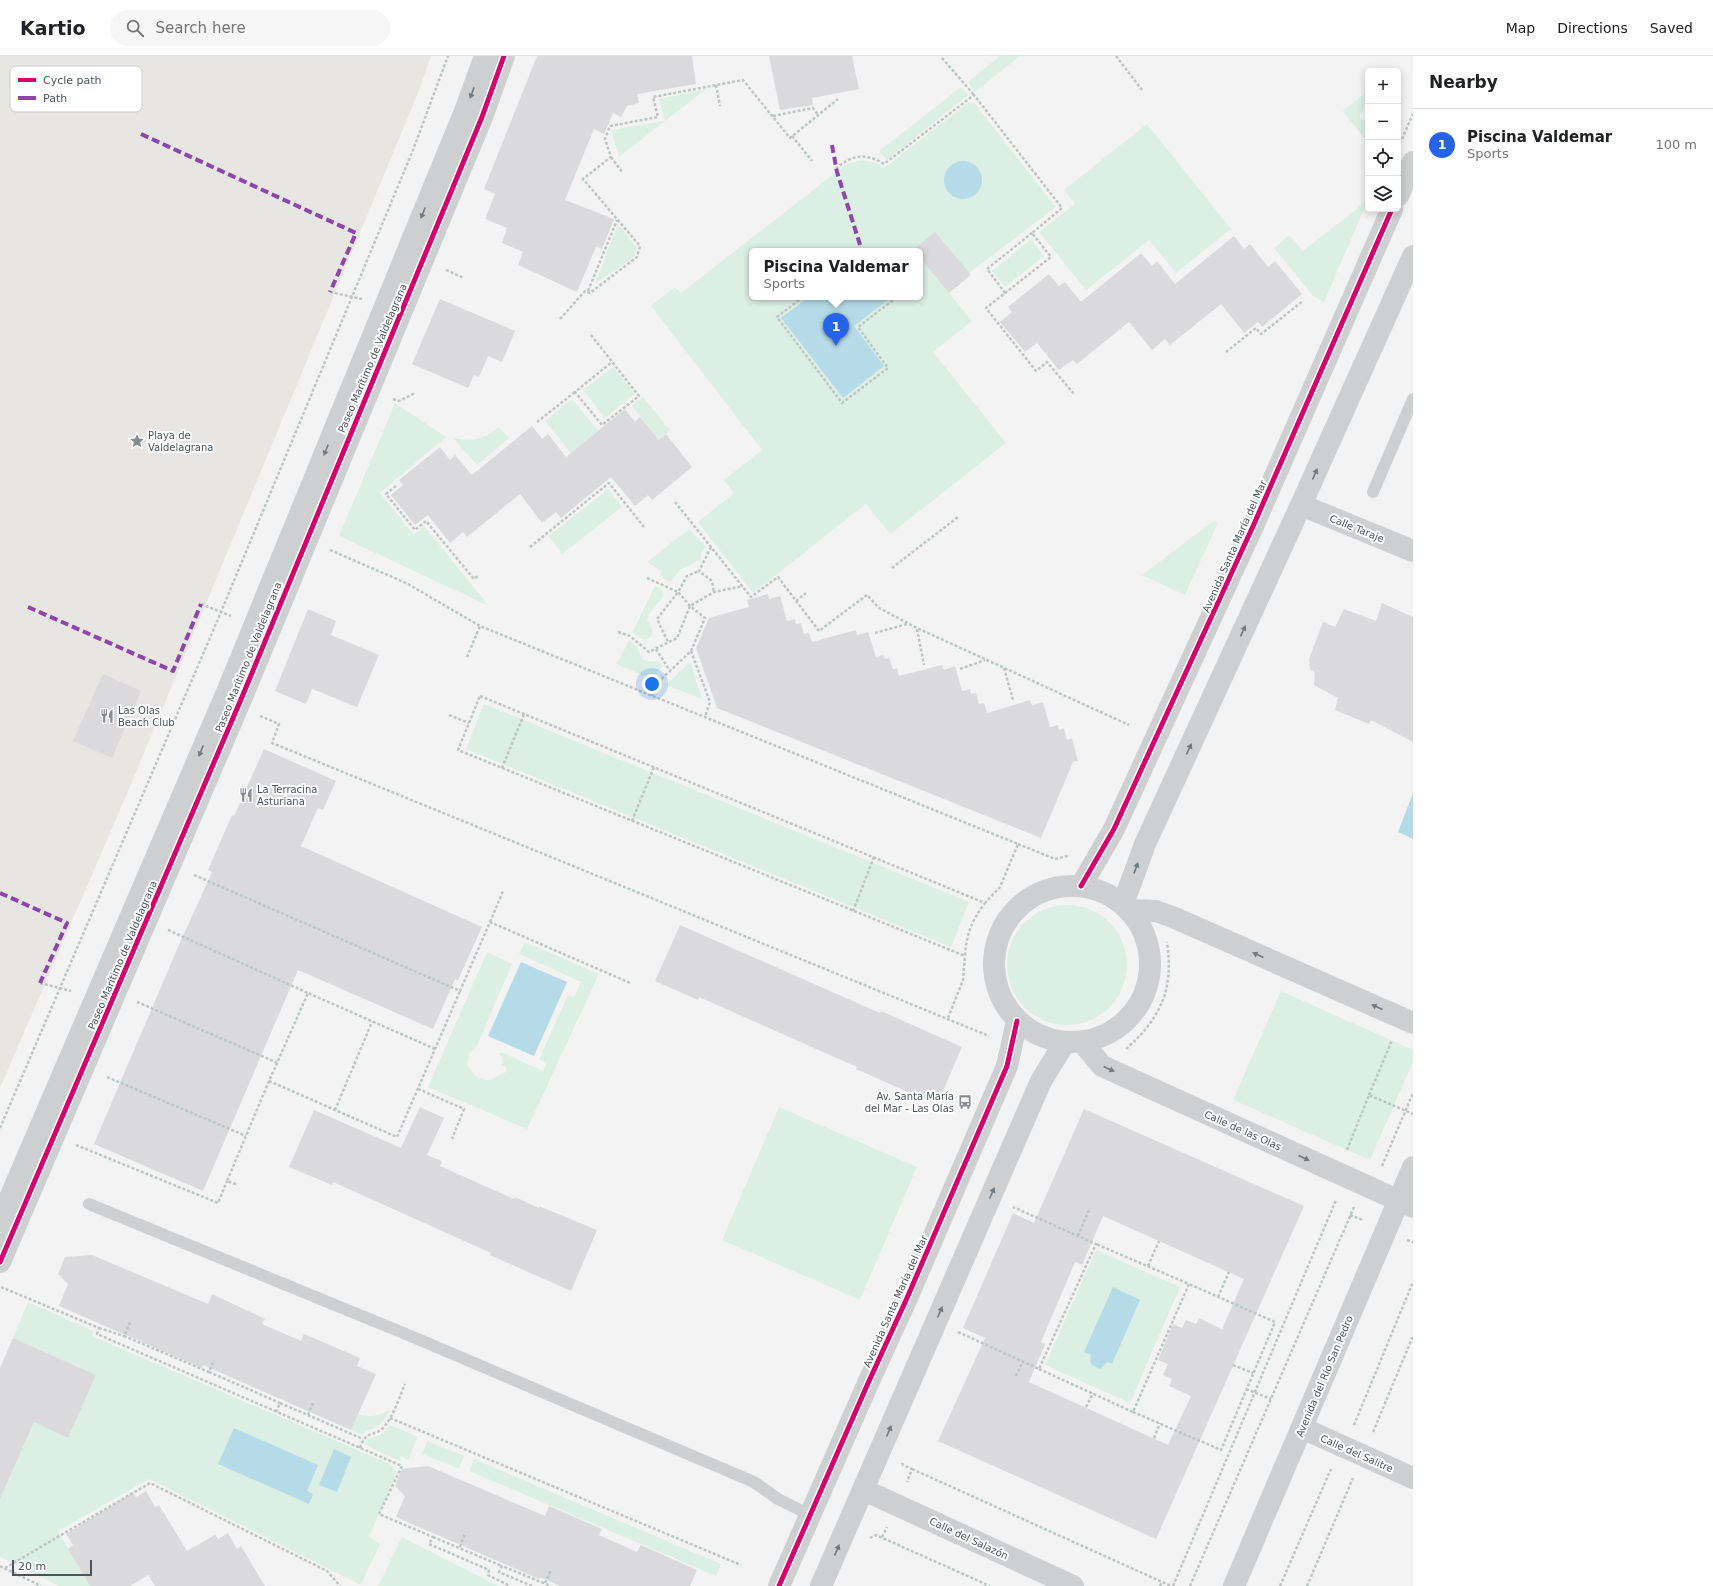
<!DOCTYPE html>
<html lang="en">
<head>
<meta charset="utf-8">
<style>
  body { margin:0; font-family:"DejaVu Sans",sans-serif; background:#f6f6f6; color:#202124 }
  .controls { position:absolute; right:12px; top:12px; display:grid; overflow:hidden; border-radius:6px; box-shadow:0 2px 10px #0003 }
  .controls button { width:36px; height:36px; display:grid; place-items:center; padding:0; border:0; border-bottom:1px solid #e0e0e0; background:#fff; color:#202124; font:20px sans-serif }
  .scale { position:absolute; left:12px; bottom:10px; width:80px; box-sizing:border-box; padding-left:4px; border:2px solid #4c555e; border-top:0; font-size:11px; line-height:14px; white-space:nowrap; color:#4c555e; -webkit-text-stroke:3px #fff; paint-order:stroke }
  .you { position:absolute; left:652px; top:628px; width:14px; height:14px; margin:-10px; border:3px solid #fff; border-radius:50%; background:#1a73e8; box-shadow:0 0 0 6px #1a73e833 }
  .badge { display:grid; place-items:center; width:26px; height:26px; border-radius:50%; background:#2563eb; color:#fff; font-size:13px; font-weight:700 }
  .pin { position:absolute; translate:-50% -33px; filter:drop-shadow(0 1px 2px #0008) }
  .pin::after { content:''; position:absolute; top:21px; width:14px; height:12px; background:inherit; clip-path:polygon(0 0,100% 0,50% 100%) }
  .popup { position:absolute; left:749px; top:192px; width:174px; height:52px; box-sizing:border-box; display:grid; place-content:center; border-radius:6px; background:#fff; filter:drop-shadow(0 1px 3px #0005); font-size:13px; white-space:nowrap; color:#757577 }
  .popup b { font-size:15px; color:#202124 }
  .popup::after { content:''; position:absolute; left:50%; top:100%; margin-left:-8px; border:8px solid transparent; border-top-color:#fff }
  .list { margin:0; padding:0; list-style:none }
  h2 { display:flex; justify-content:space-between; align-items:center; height:52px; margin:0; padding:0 16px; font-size:17px }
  h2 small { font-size:13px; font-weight:400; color:#757577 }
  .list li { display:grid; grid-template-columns:26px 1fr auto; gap:12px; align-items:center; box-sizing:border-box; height:72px; padding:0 16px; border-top:1px solid #e0e0e0 }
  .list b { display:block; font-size:15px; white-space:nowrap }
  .list p { margin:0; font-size:13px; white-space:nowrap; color:#757577 }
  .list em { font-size:13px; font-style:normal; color:#757577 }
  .icon { flex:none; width:22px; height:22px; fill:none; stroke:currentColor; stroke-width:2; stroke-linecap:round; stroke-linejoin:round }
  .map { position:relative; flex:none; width:1413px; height:1530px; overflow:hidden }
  header { display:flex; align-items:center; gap:24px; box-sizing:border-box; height:56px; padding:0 20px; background:#fff; border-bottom:1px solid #e0e0e0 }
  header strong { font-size:19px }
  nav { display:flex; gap:22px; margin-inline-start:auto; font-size:14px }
  .search { width:280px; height:36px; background:#f6f6f6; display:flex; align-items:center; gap:10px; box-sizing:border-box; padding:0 14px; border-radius:22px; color:#757577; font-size:15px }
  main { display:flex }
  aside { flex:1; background:#fff }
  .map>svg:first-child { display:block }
  .green { fill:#dcefe4 }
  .sand { fill:#e8e6e2 }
  .water { fill:#b5dbe8 }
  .building { fill:#dadadc; fill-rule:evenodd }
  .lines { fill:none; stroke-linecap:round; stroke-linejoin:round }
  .path { stroke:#bdc6c3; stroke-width:2.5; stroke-dasharray:3 2; stroke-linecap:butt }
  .service { stroke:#cdcfd1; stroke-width:12 }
  .minor { stroke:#cdcfd1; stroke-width:22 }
  .quiet { stroke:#8e44ad; stroke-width:4; stroke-dasharray:8 4; stroke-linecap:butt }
  .cycleway-casing { stroke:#fff; stroke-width:8 }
  .cycleway { stroke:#d6006c; stroke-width:5 }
  .oneway { fill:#737a80 }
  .labels { text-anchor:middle; stroke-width:4; stroke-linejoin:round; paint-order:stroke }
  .street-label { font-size:10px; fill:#4c555e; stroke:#fff }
  .poi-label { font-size:10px; fill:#4c555e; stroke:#fff; text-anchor:start }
  .key { fill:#fff; stroke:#c9cccf; stroke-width:1 }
  .key-label { font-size:11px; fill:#4c555e }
</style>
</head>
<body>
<header>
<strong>Kartio</strong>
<div class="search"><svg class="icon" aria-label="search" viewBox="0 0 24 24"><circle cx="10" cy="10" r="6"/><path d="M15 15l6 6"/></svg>Search here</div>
<nav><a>Map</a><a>Directions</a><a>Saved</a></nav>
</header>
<main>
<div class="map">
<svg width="1413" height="1530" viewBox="0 0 1413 1530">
  <rect width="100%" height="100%" fill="#f4f3f3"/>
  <path class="green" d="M1000,0H1020L975,36L968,26Z
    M961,31L968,39L887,104L879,95Z
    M706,33L619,101L611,74L665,65L659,43Z
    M1368,35V42L1359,62L1368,67V87L1343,55Z
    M969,46L975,48L1056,151L969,217L935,177L914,195H752V241H920V202L972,265L933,296L1006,387L890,478L866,448L753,537L698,466L734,437L724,424L762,394L651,250L675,231L681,237L844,110C859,103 869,102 884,112Z
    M1147,68L1231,173L1176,217L1149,184L1086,234L1039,176L1075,148L1064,134Z
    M1368,144L1324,246L1313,240L1274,192L1289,179L1303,195Z
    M618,168L637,192L635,200L595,228Z
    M1031,183L1044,200L1005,231L992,215Z
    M613,311L635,338L605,362L583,334Z
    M643,341L670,374L659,384L632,350Z
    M572,343L598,375L571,397L545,365Z
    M395,347L446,381L380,437L414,479L424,470L489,550L339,480Z
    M499,371L509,382L477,409L453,382C475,386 482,384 499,371Z
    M608,433L622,451L562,498L549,480Z
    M1216,465L1217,469L1185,539L1142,519L1212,466Z
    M689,473L706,491L701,497V503L680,514L670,526L660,520L662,515L647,506Z
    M655,530L662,534L664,539C657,550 652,550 647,564L651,570L653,578L649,582L645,584L632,577Z
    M629,584L638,592C640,604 644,607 657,605L663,610L651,623L617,608Z
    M690,606L702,643L666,629Z
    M484,648L969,846L951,891L466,693Z
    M1007 909a60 60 0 1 1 120 0a60 60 0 1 1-120 0Z
    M525,886L599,918L527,1073L428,1031L487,896L512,908L477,990L469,998L467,1009C472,1018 481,1028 493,1023C497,1021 498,1018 504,1018L506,1014V1010L502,1009V1002L499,998L501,996L543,1015L546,1007L539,1003L568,939L574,941L581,926L519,898Z
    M1281,935L1413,994V1006L1370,1104L1233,1044Z
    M779,1051L917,1111L860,1244L722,1184Z
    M1096,1194L1180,1231L1130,1347L1045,1309Z
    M28,1246L94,1275L92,1280L390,1408L397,1416L369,1481L380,1488L361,1529L149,1423L58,1475L90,1530H59L0,1501V1443L34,1366L68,1381L96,1319L13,1282Z
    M390,1353C385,1366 378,1372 365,1375L363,1379L351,1374L358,1358C371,1362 379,1360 390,1353Z
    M390,1369L418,1381L408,1404L401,1400L400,1405L365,1389L367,1384C378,1378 383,1380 390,1369Z
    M427,1385L464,1400L459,1413L422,1398Z
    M474,1403L721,1508L716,1520L469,1415Z
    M402,1481L498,1530H378Z"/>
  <path class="sand" d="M0,0H431L418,37L129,733L0,1032Z"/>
  <path class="water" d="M944 124a19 19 0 1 1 38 0a19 19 0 1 1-38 0Z
    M809,241H892L854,270L884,310L843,342L781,262Z
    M1413,737V783L1398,776Z
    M521,906L567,926L534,1000L488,980Z
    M1113,1231L1140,1244L1112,1308L1107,1306L1100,1313L1092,1309L1090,1305L1091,1299L1084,1296Z
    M234,1372L318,1409L307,1435L313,1438L309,1448L218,1408Z
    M334,1393L351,1401L337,1436L319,1429Z"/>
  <path class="building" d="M537,0H692L696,28L637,38L639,47L627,50L621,61L613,57L604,78L594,73L565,144L614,163L602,193L596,191L577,236L518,209L523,196L502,187L507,172L485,163L495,138L484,133Z
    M769,0H852L859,33L812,42L813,49L780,54Z
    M935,176L971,219L949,237L920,202V195L913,194Z
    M1234,180L1244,193L1250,188L1268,211L1275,205L1302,238L1262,271L1258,266L1244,277L1221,248L1170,289L1165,283L1152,294L1129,266L1077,308L1073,304L1059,314L1037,287L1025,296L1000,266L1012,256L1008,251L1049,218L1059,230L1065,226L1081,246L1141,197L1152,210L1157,205L1175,228Z
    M440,243L515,275L502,306L488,300L479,321L474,319L468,332L412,308Z
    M625,353L635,366L640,361L659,384L666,378L692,411L652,444L648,439L635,450L611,421L561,462L556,456L542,467L520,438L467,481L463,476L450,487L428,459L415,469L391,439L403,429L399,424L440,391L450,404L455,399L472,419L532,370L542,383L548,378L566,401Z
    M768,538L769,543L780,540L787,565L795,563L796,568L801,567L804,578L809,577L812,586L856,574L857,579L868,576L876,601L883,599L885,603L889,602L893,613L897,612L899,620L942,609L944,614L955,610L962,635L970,633L971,638L976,637L979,648L984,647L987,657L1030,644L1032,649L1043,646L1050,671L1058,669L1059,674L1064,672L1067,684L1072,682L1078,705L1073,706L1041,782L717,652L696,592L709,562L749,551L747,544Z
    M1382,547L1413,561V686L1371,664L1369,668L1335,654L1338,642L1314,629L1315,617L1310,613L1309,603L1323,566L1335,571L1344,553L1376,565Z
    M308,553L336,565L331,579L379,599L357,651L312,633L306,648L275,635Z
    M103,618L141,635L112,702L73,685Z
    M264,693L336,725L323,754L318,752L301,790L482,871L458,924L455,923L433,973L298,914L203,1135L94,1088L178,891L212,816L208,814L232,759L234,760Z
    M680,869L880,957L881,955L962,991L937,1049L856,1013L857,1011L699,941L698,944L655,925Z
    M420,1051L444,1062L427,1099L442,1105L440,1110L514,1143L515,1141L539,1152V1150L597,1174L571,1235L490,1199L491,1197L333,1126L332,1129L289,1111L314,1054L401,1092Z
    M1084,1053L1304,1150L1156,1483L938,1385L985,1282L963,1272L1004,1178L1013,1157L1034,1167ZM1103,1160L1244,1223L1222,1273L1199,1262L1196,1268L1186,1264L1182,1272L1173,1268L1158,1304L1168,1308L1163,1319L1172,1323L1169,1330L1191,1340L1168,1389L1029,1326L1045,1288L1041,1286L1075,1206L1082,1209Z
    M92,1199L208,1248L212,1238L265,1263L262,1268L301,1285L304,1278L360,1302L357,1310L376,1318L351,1374L203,1309L202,1312L59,1250L68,1228L58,1218L65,1201Z
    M13,1282L96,1319L68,1382L34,1366L0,1443V1312Z
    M428,1410L545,1460L549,1450L602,1473L599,1479L637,1496L641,1489L697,1514L690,1530H560L540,1521L539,1523L396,1461L405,1440L395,1430L402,1413Z
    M146,1435L155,1451L159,1449L187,1495L215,1479L218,1483L228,1477L237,1493L241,1490L265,1530H155L148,1519L130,1530H90L68,1493L73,1489L66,1478L133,1437L136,1441Z"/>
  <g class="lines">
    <path class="path" d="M1116,0L1142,34
      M942,2L974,39
      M716,29L720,50
      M773,60L813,52L818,59
      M792,80L812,105
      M1402,83L1413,58
      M611,101L623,117
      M836,113C851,98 867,97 884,108L974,39L1062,152L1032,177L1051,201L986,252L1036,315L1047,306L1074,338
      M446,214L464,222
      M588,235L617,164
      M330,236L362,243
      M1005,237L987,213L1032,177
      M803,241L777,261L842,347L888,312L858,271L897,241
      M560,263L585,235L590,237L637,201L640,190L583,123L611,101L605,83L610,70L658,61L653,41L743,24L790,82L838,43
      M591,279L639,340L602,369L575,336L612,306
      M1226,296L1256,272L1261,278L1303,245
      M393,343L399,345L415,337
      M537,366L575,336
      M396,430L386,438L415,474L426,465L474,523L479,519
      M675,446L751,541L778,521L819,575L867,539L879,552L917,572L1129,669
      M530,491L609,427L644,471
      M711,491L699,515L712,525L714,536
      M330,494L408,528L480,570L1018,788L1000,831L985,847
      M892,512L958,461
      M647,522L678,536L657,563L668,586
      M796,545L806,537
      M201,548L231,560
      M917,573L924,609
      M618,576L630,580L649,596L677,582L690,550L714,536L743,530
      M875,577L907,568
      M656,593L670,615L691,595L705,562L690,550L678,536L687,520L699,515
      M691,595L710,646L705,661
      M467,601L480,570
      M1004,612L1013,644
      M960,613L985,604
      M480,640L985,847C972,864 966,879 965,900L458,694Z
      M652,640L658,626L670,615
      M449,659L469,667
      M260,660L279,668L272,687L989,980
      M502,712L524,658
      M632,765L654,711
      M1018,788L1055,803L1068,800
      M194,819L460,935L490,866L630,927
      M853,855L874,801
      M490,866L503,835
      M168,874L308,937
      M40,927L71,935
      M137,946L278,1007
      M948,962L963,924L965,900
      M435,993L308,937L269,1025L397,1081C418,1032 439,984 460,935
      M1126,993C1161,962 1174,933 1167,886
      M107,1021L246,1080
      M418,1033L464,1053L452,1083
      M1369,1039L1392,984
      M335,1054L372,966
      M0,1072L221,556L413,94L448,0
      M76,1089L218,1147L227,1125
      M1347,1094L1369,1039L1413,1058
      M1382,1110L1413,1037
      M236,1128L227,1125L269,1025
      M1350,1159L1363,1164
      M1078,1180L1089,1154
      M1407,1184L1413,1186
      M1148,1210L1159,1185
      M1,1231L99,1272L97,1278L402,1410L379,1458L433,1481L429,1488L489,1514L488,1519L510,1530
      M1218,1241L1229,1216
      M130,1266L124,1280L209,1316L214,1304
      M99,1272L124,1280
      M958,1276L1039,1313L1096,1188L1013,1151
      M1233,1309L1253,1317
      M1039,1313L1133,1356L1189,1228L1096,1188
      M209,1316L280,1347
      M1016,1320L1023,1305
      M1246,1333L1271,1343
      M1086,1351L1093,1337
      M276,1356L280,1347L363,1383
      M1133,1356L1221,1394L1275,1266L1189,1228
      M308,1359L313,1347
      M390,1362L741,1509
      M1354,1369L1413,1226
      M1373,1376L1413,1280
      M1154,1382L1160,1367
      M360,1392C367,1372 374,1382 384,1371C394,1359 399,1342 405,1328
      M902,1407L903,1409L912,1413L907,1426
      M912,1413L1171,1530
      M433,1481L502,1510
      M882,1481L887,1471
      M870,1482L876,1479L990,1530
      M460,1491L465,1477
      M0,1510L41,1530
      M5,1512L150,1427L327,1515L340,1530
      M545,1527L551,1514
      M532,1530L499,1516L502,1510L551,1530
      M1160,1530L1162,1526
      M1173,1530L1336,1144
      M1190,1530L1354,1151
      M1280,1530L1331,1413
      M1307,1530L1353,1422"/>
    <path class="service" d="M1373,436L1413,343
      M89,1148L413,1281L754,1426L778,1443L810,1459"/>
    <path class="minor" d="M1398,140L1413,106
      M1301,449L1413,495
      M994 908a78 78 0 1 1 156 0a78 78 0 1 1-156 0Z
      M1081,830L1114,773L1254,468L1392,153
      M1123,848L1145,788L1301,449L1413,200
      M1129,854L1156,855L1175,862L1413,967
      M1082,986L1102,1010L1413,1151
      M0,1165L227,636L465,55L485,0
      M0,1206L242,641L482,61L504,0
      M1302,1372L1413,1422
      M864,1434L1073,1530
      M779,1530L869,1325L907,1242L1007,1010L1017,965
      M821,1530L1041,1025L1065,986
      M1234,1530L1413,1111"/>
    <path class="quiet" d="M141,78L356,177L330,236
      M832,89L837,116L862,195
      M28,551L173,615L201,548
      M0,837L67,867L40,927"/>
    <defs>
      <path id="cycleway" d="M1081,830L1114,773L1254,468L1392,153
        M0,1206L242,641L482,61L504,0
        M779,1530L869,1325L907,1242L1007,1010L1017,965"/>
    </defs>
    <use href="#cycleway" class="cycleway-casing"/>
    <use href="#cycleway" class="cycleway"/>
  </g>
  <defs><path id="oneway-solid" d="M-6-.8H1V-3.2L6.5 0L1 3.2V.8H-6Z"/></defs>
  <g class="oneway">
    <use href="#oneway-solid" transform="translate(472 37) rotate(110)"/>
    <use href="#oneway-solid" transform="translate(423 157) rotate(112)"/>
    <use href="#oneway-solid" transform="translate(326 394) rotate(112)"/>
    <use href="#oneway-solid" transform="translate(1315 418) rotate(-66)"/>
    <use href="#oneway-solid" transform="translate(1243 575) rotate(-65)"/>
    <use href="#oneway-solid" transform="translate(1189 693) rotate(-65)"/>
    <use href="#oneway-solid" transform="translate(201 695) rotate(113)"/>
    <use href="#oneway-solid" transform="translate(1136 812) rotate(-70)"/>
    <use href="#oneway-solid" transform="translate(1258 899) rotate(-156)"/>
    <use href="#oneway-solid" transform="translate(1377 951) rotate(-156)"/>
    <use href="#oneway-solid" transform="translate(1109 1013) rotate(24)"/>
    <use href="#oneway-solid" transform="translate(1304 1102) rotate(24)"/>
    <use href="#oneway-solid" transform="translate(992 1137) rotate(-66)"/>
    <use href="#oneway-solid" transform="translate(940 1256) rotate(-66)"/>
    <use href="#oneway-solid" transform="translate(889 1375) rotate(-67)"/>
    <use href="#oneway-solid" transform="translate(837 1494) rotate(-66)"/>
  </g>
  <defs>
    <symbol id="sight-bare" viewBox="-9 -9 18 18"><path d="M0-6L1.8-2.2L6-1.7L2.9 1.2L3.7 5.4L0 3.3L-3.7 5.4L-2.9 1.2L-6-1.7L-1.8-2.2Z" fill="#878c92" stroke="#fff" stroke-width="2.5" paint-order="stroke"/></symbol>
    <symbol id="restaurant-bare" viewBox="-9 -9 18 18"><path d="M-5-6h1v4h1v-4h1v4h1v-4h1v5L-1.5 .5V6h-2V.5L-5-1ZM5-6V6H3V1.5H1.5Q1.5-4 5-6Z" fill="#878c92" stroke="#fff" stroke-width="2.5" paint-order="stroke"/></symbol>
    <symbol id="bus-bare" viewBox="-9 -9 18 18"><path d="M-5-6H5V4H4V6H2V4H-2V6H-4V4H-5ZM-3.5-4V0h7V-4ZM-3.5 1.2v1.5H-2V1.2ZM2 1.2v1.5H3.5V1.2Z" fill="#878c92" stroke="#fff" stroke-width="2.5" paint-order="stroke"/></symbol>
  </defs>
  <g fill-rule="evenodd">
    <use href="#sight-bare" x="127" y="375" width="20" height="20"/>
    <use href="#restaurant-bare" x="97" y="650" width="20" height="20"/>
    <use href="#restaurant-bare" x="236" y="729" width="20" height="20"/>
    <use href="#bus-bare" x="955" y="1036" width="20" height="20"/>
  </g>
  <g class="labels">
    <g class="street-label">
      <text transform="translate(372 302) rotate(-67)" y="4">Paseo Marítimo de Valdelagrana</text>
      <text transform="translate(1357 472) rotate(22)" y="4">Calle Taraje</text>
      <text transform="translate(1234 490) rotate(-66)" y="4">Avenida Santa María del Mar</text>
      <text transform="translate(248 601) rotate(-68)" y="4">Paseo Marítimo de Valdelagrana</text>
      <text transform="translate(122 899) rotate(-67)" y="4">Paseo Marítimo de Valdelagrana</text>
      <text transform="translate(1243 1074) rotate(24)" y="4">Calle de las Olas</text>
      <text transform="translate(895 1245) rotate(-66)" y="4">Avenida Santa María del Mar</text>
      <text transform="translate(1324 1320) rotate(-67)" y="4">Avenida del Río San Pedro</text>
      <text transform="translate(1357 1397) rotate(24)" y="4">Calle del Salitre</text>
      <text transform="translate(969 1482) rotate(25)" y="4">Calle del Salazón</text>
    </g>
    <g class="poi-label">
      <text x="148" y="383">Playa de<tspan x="148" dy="12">Valdelagrana</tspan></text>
      <text x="118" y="658">Las Olas<tspan x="118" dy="12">Beach Club</tspan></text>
      <text x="257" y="737">La Terracina<tspan x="257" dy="12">Asturiana</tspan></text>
      <text x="954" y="1044" text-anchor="end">Av. Santa María<tspan x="954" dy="12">del Mar - Las Olas</tspan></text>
    </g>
  </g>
  <rect x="10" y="10" width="132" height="46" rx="6" class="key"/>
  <rect x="18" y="22" width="18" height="4" fill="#d6006c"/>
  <rect x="18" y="40" width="18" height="4" fill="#8e44ad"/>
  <g class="key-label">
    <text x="43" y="28">Cycle path</text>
    <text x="43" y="46">Path</text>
  </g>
</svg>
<div class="controls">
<button>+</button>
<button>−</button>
<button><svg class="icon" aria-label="locate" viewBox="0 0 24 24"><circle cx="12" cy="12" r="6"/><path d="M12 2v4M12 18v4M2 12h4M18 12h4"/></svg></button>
<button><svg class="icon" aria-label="layers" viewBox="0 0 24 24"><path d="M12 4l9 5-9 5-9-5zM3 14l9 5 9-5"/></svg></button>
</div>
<div class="scale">20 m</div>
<div class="you"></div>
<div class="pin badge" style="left:836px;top:290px">1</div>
<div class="popup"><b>Piscina Valdemar</b>Sports</div>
</div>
<aside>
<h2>Nearby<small></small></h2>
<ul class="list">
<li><span class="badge">1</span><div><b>Piscina Valdemar</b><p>Sports</p></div><em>100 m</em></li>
</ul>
</aside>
</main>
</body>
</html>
